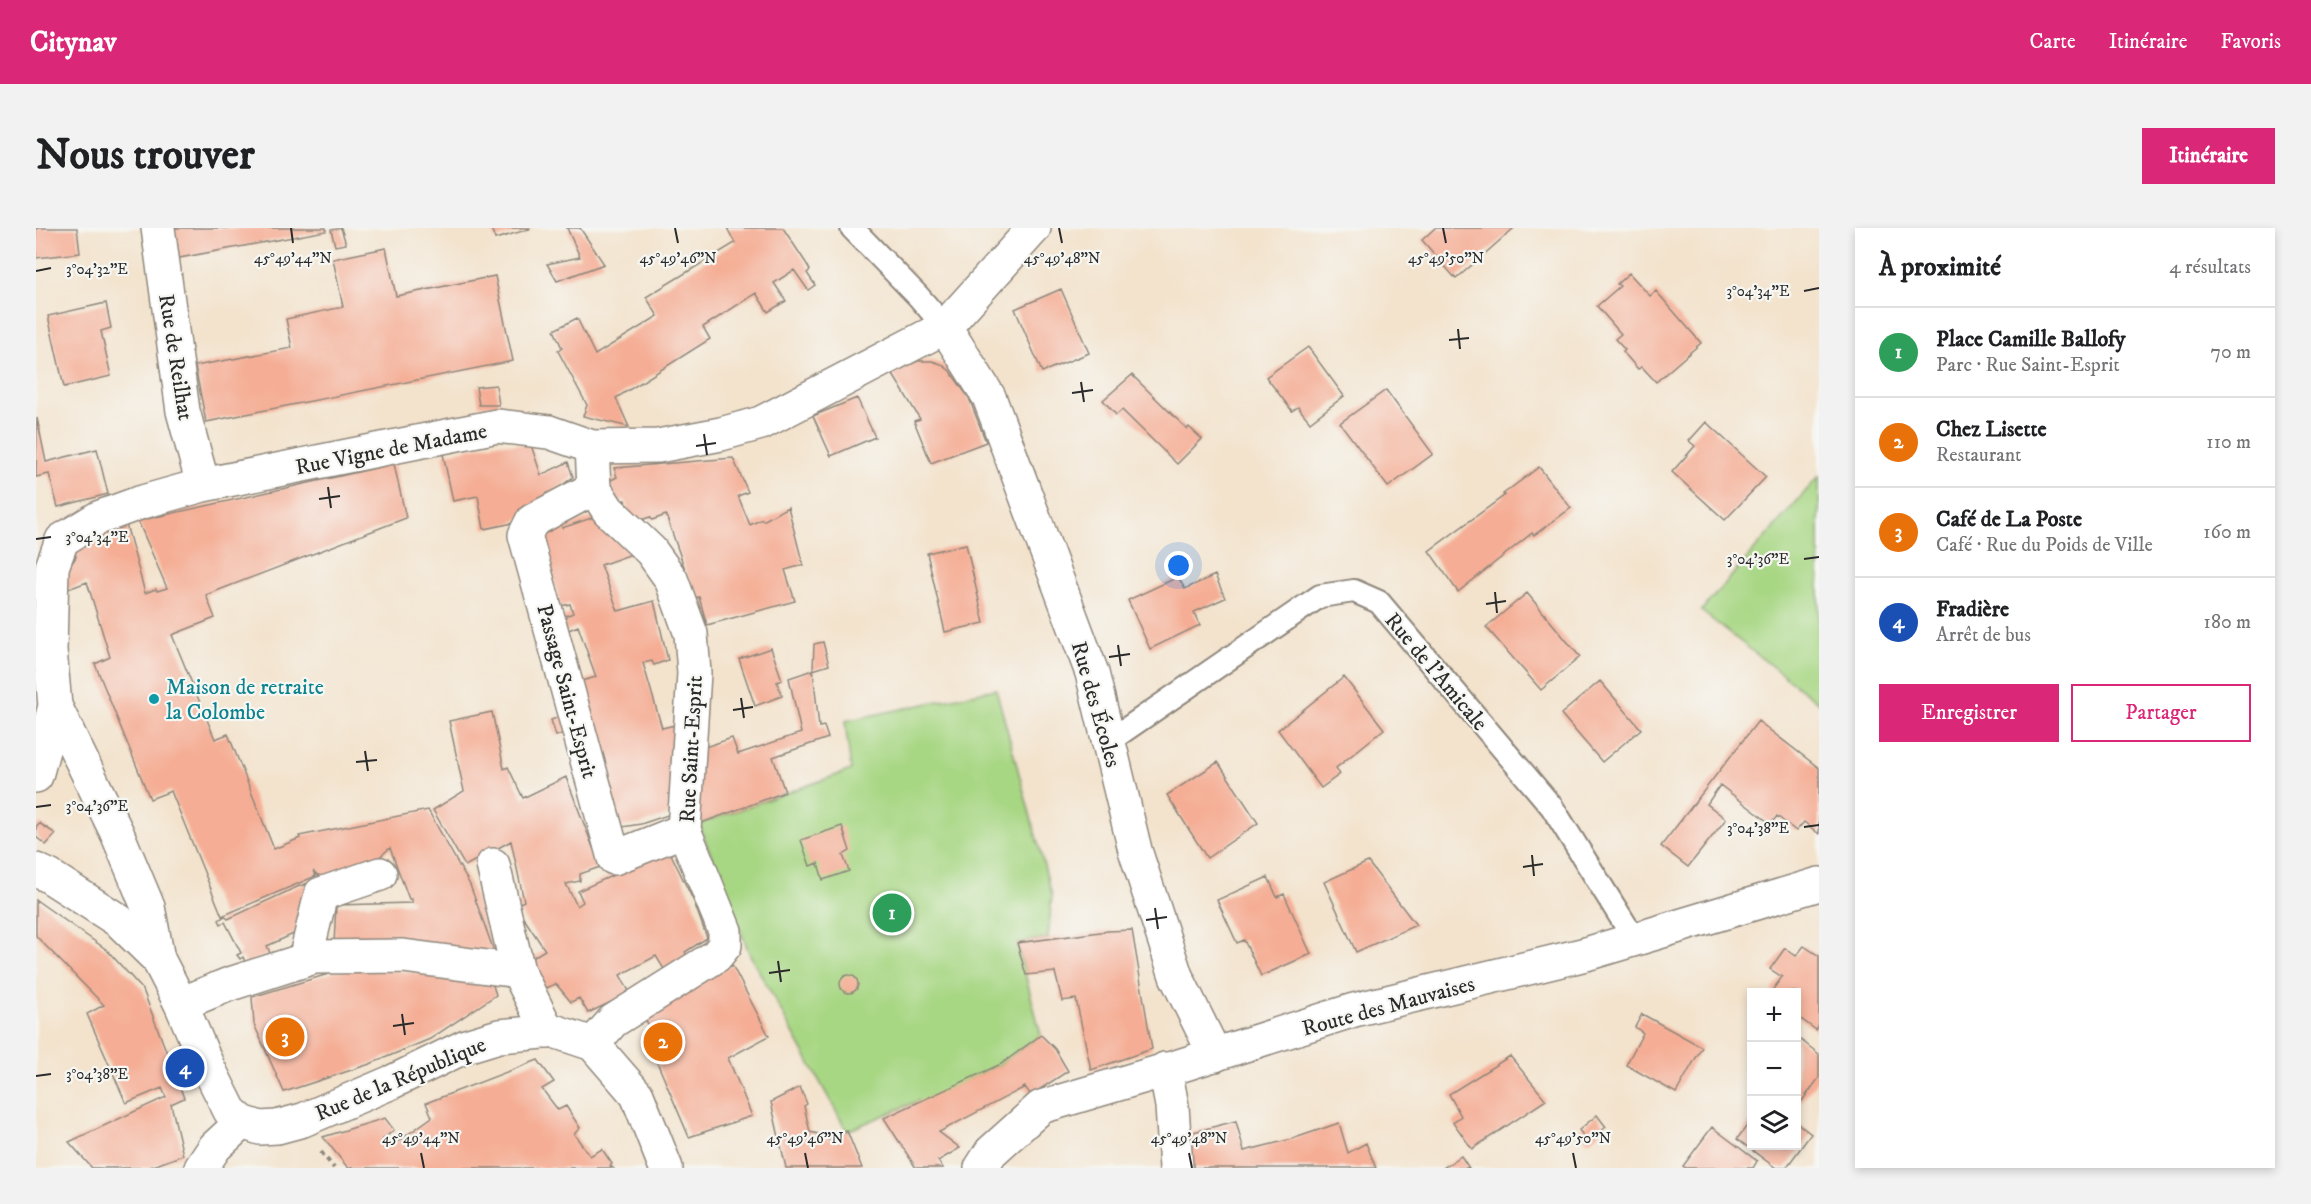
<!DOCTYPE html>
<html lang="fr">
<head>
<meta charset="utf-8">
<style>
  body { margin:0; font-family:"IM FELL DW Pica",serif; background:#f2f2f2; color:#202124 }
  .controls { position:absolute; right:18px; bottom:18px; display:grid; overflow:hidden; border-radius:0px; box-shadow:0 3px 9px #0003 }
  .controls button { width:54px; height:54px; display:grid; place-items:center; padding:0; border:0; border-bottom:2px solid #e0e0e0; background:#fff; color:#202124; font:30px sans-serif }
  .you { position:absolute; left:1143px; top:338px; width:21px; height:21px; margin:-15px; border:4px solid #fff; border-radius:50%; background:#1a73e8; box-shadow:0 0 0 9px #1a73e833 }
  .badge { display:grid; place-items:center; width:39px; height:39px; border-radius:50%; background:#db2777; color:#fff; font-size:20px; font-weight:700 }
  .pin { position:absolute; translate:-50% -50%; border:3px solid #fff; box-shadow:0 2px 6px #0006 }
  .list { margin:0; padding:0; list-style:none }
  h2 { display:flex; justify-content:space-between; align-items:center; height:78px; margin:0; padding:0 24px; font-size:26px }
  h2 small { font-size:20px; font-weight:400; color:#757577 }
  .list li { display:grid; grid-template-columns:39px 1fr auto; gap:18px; align-items:center; box-sizing:border-box; height:90px; padding:0 24px; border-top:2px solid #e0e0e0 }
  .list b { display:block; font-size:22px; white-space:nowrap }
  .list p { margin:0; font-size:20px; white-space:nowrap; color:#757577 }
  .list em { font-size:20px; font-style:normal; color:#757577 }
  .actions { display:flex; gap:12px; padding:18px 24px }
  .actions a { flex:1; padding:14px 0; border:2px solid #db2777; border-radius:0px; text-align:center; font-size:21px; color:#db2777 }
  .actions .main { background:#db2777; color:#fff }
  .icon { flex:none; width:33px; height:33px; fill:none; stroke:currentColor; stroke-width:2; stroke-linecap:round; stroke-linejoin:round }
  .map { position:relative; flex:none; width:1783px; height:940px; overflow:hidden; border-radius:0px }
  header { display:flex; align-items:center; gap:36px; box-sizing:border-box; height:84px; padding:0 30px; background:#db2777; color:#fff }
  header strong { font-size:28px }
  nav { display:flex; gap:33px; margin-inline-start:auto; font-size:21px }
  .intro { display:flex; align-items:center; justify-content:space-between; box-sizing:border-box; height:144px; padding:0 36px }
  h1 { margin:0; font-size:42px }
  .button { padding:15px 27px; border-radius:0px; background:#db2777; color:#fff; font-size:21px; font-weight:700 }
  main { display:flex; gap:36px; padding:0 36px }
  aside { flex:1; background:#fff; border-radius:0px; box-shadow:0 3px 9px #0003 }
  .map>svg:first-child { display:block }
  .green { fill:#a8d784; stroke:#6a8158; stroke-width:1.5 }
  .building { fill:#f5ae95 }
  .lines { fill:none; stroke-linecap:round; stroke-linejoin:round }
  .service-casing { stroke:#8f877c; stroke-width:26 }
  .minor-casing { stroke:#8f877c; stroke-width:36 }
  .tertiary-casing { stroke:#8f877c; stroke-width:36 }
  .path { stroke:#8f877c; stroke-width:4; stroke-dasharray:4.5 4.5; stroke-linecap:butt }
  .service { stroke:#fff; stroke-width:22 }
  .minor { stroke:#fff; stroke-width:33 }
  .tertiary { stroke:#fff; stroke-width:33 }
  .ticks { fill:none; stroke:#2b2b2b; stroke-width:2 }
  .culture-dot { fill:#0f9aa8; stroke:#f6f6f2; stroke-width:2 }
  .labels { text-anchor:middle; stroke-width:4.5; stroke-linejoin:round; paint-order:stroke }
  .street-label { font-size:22px; fill:#2b2b2b; stroke:#f6f6f2 }
  .culture-label { font-size:22px; fill:#0d838f; stroke:#f6f6f2; text-anchor:start }
  .ticks-label { font-size:15px; text-anchor:middle; fill:#2b2b2b; stroke:#f6f6f2; stroke-width:4.5; stroke-linejoin:round; paint-order:stroke }
</style>
</head>
<body>
<header>
<strong>Citynav</strong>
<nav><a>Carte</a><a>Itinéraire</a><a>Favoris</a></nav>
</header>
<div class="intro"><h1>Nous trouver</h1><a class="button">Itinéraire</a></div>
<main>
<div class="map">
<svg width="1783" height="940" viewBox="0 0 1783 940">
  <rect width="100%" height="100%" fill="#f6f6f2"/>
  <filter id="ink" filterUnits="userSpaceOnUse"><feTurbulence type="fractalNoise" baseFrequency=".0167" numOctaves="2"/><feDisplacementMap in="SourceGraphic" scale="12" xChannelSelector="R" yChannelSelector="G"/><feConvolveMatrix kernelMatrix="1 2 1 2 8 2 1 2 1" color-interpolation-filters="sRGB"/></filter>
  <filter id="wash" filterUnits="userSpaceOnUse"><feTurbulence type="fractalNoise" baseFrequency=".008" numOctaves="4" result="noise"/><feDisplacementMap in="SourceGraphic" scale="24" xChannelSelector="R" yChannelSelector="G"/><feGaussianBlur stdDeviation="1.35" result="paint"/><feColorMatrix in="noise" values="0 0 0 0 0 0 0 0 0 0 0 0 0 0 0 0 0 1.4 0 .05"/><feComposite in="paint" operator="in"/></filter>
  <g filter="url(#wash)">
    <rect width="100%" height="100%" fill="#f3e3cd"/>
    <path class="green" d="M1783,248V475L1665,383Z
      M960,461L1016,667L1012,710L981,715L1005,807L965,836L884,875L882,873L811,903L714,727L663,596L815,542L809,493Z"/>
    <g id="blocks">
      <path class="building" d="M0,0H41L44,25L0,30Z
        M138,0H290V3L143,30Z
        M305,0L310,16L299,18L295,2Z
        M455,0H494V1L459,11Z
        M531,0H544L568,36L521,53L511,36L544,29Z
        M691,0H747L770,35L774,42L771,45L779,57L772,62L758,42L738,55L750,73L732,84L720,65L667,99L674,111L580,170L593,199L547,188L551,177L522,123L526,120L518,102L541,90L559,127L622,88L610,69L699,15Z
        M1399,0H1478L1420,51L1386,12Z
        M350,20L360,68L459,48L477,133L170,194L159,138L256,120L250,91L307,79L297,31Z
        M1593,45L1614,68L1620,63L1665,115L1620,154L1606,139L1602,141L1587,124L1589,122L1579,111L1585,106L1561,78L1584,58L1581,56Z
        M1025,61L1053,125L1006,144L979,81Z
        M70,75L75,100L65,103L75,148L28,159L12,88Z
        M1272,119L1308,168L1274,194L1262,179L1256,183L1230,149Z
        M882,133H896L905,136L914,143L933,170L950,214L895,235L878,193L884,191L856,145Z
        M1096,147L1151,201L1153,199L1166,211L1141,236L1086,182L1080,187L1067,172Z
        M460,157L463,177H443L440,159Z
        M1350,162L1397,226L1352,259L1304,195Z
        M821,170L839,209L795,228L777,188Z
        M1,190L10,234L61,221L72,266L22,279L13,246L0,249Z
        M1670,194L1730,249L1689,292L1636,244L1659,218L1653,213Z
        M461,215L495,217L505,247L532,234L537,249L477,295L448,301L442,268L417,273L407,226Z
        M697,230L712,264L702,268L714,297L726,291L727,293L752,279L767,337L749,342L759,373L671,397L663,369L659,370L630,287L616,292L614,289L596,295L589,272L581,273L573,253L581,249L578,240Z
        M358,236L370,290L170,367L179,390L136,407L179,511L192,506L238,621L264,610L263,608L392,582L434,657L459,726L298,716L300,677L376,675V671H373L354,620L341,631L293,649L282,647L277,643L280,648L186,688L135,563L114,571L59,436L74,429L51,354L27,363L24,352L40,329L38,317L90,296L109,365L120,361L121,363L131,360L102,293Z
        M1503,239L1535,280L1498,307L1496,305L1422,364L1393,323L1469,267L1467,266Z
        M522,288L526,300L558,289L596,326L565,337L582,383L618,373L632,432L618,437L616,433L607,435L626,500L639,497L635,542L645,565L635,586L605,596L580,600L535,456L560,449L542,398L519,408L515,394L537,385L534,376L525,378L503,300Z
        M930,316L948,395L909,404L891,325Z
        M1179,347L1189,370L1158,384L1164,397L1114,421L1092,372L1142,349L1149,361Z
        M1491,365L1544,429L1505,462L1450,399Z
        M787,414L793,437L777,442L783,499L788,498L792,510L737,529L749,564L663,596V521L696,510L702,526L765,505L753,450L777,442L778,416Z
        M735,420L746,452L741,454L746,468L719,478L703,431Z
        M1308,449L1348,501L1300,540L1304,546L1285,560L1242,502Z
        M1564,453L1605,501L1566,534L1525,486Z
        M456,484L468,541L472,539L487,570L530,549L558,622L565,620L571,633L564,639L544,646V653L530,656L541,678L547,674L542,663L633,622L658,674L671,710L649,724L652,729L631,746L620,728L584,747L594,765L552,785L543,770L535,774L520,756L509,760L494,731L509,722L479,677L488,673L475,613L429,638L397,582L428,563L413,493Z
        M529,487L534,503L520,508L515,492Z
        M1722,493L1783,540V606L1768,594L1760,603L1741,588L1735,596L1684,557L1671,576L1690,591L1652,639L1625,618Z
        M1182,534L1222,595L1171,630L1131,567Z
        M3,595L20,606L10,617L0,609V599Z
        M806,598L814,623L807,627L813,643L787,652L782,635L774,638L765,612Z
        M1332,634L1380,697L1320,724L1288,654Z
        M1232,649L1241,669L1248,666L1275,726L1225,748L1208,712L1201,715L1181,672Z
        M281,652L273,699L231,718L234,725L210,736L207,729L204,731L201,727L205,725L189,694L185,696L183,692L189,688L192,691L261,659Z
        M0,672L71,722L107,762L148,870L135,876L147,927L112,940H56L33,914L130,869L126,860L90,875L51,786L68,777L0,708Z
        M1096,702L1116,821L1055,842L1040,771L1026,773L1019,744L990,747L981,715L1072,703Z
        M1768,718L1783,728V797L1780,802L1761,788L1760,764H1735L1746,749L1734,741L1749,720L1760,728Z
        M696,737L733,808L692,830L716,888L653,909L618,827L625,823L608,788L610,785Z
        M323,740L455,751L460,767L394,811L334,836L248,864L218,796L216,769L299,744Z
        M804 756a9 9 0 1 1 18 0a9 9 0 1 1-18 0Z
        M1606,786L1666,819L1640,865L1590,837L1607,805L1599,799Z
        M1005,807L1019,821L1032,843L995,867L989,859L903,904L924,920L902,933L907,940H880L848,890L965,836Z
        M1761,809L1783,826V850L1766,873L1761,869Z
        M1474,828L1510,872L1436,921L1417,894L1425,888L1413,866Z
        M502,832L518,854L506,861L522,882L530,878L544,900L538,906L554,928L566,921L576,936L574,938L577,940H312L287,909L349,890L358,902L347,911L354,919L396,889L390,875Z
        M764,859L771,876L768,878L774,904L787,907L792,912L811,903L826,940H750L735,874Z
        M1561,887L1570,899L1552,914L1543,902Z
        M1716,891V918H1761V895L1775,906L1750,940H1740L1701,911Z
        M1200,893L1208,923L1256,911L1303,895L1312,925L1330,915L1340,940H1155L1153,905Z
        M1676,899L1721,933L1717,940H1650L1647,938Z
        M1425,928L1433,940H1407Z"/>
    </g>
  </g>
  <g filter="url(#ink)">
    <use href="#blocks" fill-opacity="0" stroke="#8f877c" stroke-width="1.5"/>
    <g class="lines">
      <defs>
        <path id="service" d="M816,0L882,68L909,99
          M1073,513L1284,368L1318,363L1343,374L1516,579L1599,712"/>
        <path id="minor" d="M122,0L147,183L167,257
          M909,99L953,169L1056,445L1099,622L1140,748L1179,827
          M556,219L558,260L572,282L615,323L635,351L655,406L658,445L648,602L689,703V717L680,728L577,793L557,816
          M558,260L496,293L489,307L578,630L648,602
          M19,478L81,605L112,679L122,731
          M0,548L19,478L14,422L16,339L26,312L62,290L103,275L167,257L461,198L513,204L556,219L622,218L685,206L725,195L909,99L998,0
          M457,637L482,743
          M269,732L285,666L344,646
          M145,776L191,757L278,729L367,728L482,743L512,804
          M1129,841L1136,878L1140,940
          M165,940L179,919L206,894"/>
        <path id="tertiary" d="M0,642L13,648L83,693L122,731L145,776L171,837L194,883L206,894L224,900L241,899L267,892L356,854L430,818L463,808L518,803L557,816L601,867L630,940
          M945,940L955,924L1005,879L1143,838L1318,782L1550,726L1783,656"/>
      </defs>
      <use href="#service" class="service-casing"/>
      <use href="#minor" class="minor-casing"/>
      <use href="#tertiary" class="tertiary-casing"/>
      <path class="path" d="M285,924L298,940"/>
      <use href="#service" class="service"/>
      <use href="#minor" class="minor"/>
      <use href="#tertiary" class="tertiary"/>
    </g>
  </g>
  <path class="ticks" d="M255,0L257,15M639,0L642,15M1023,0L1026,15M1407,0L1410,15M0,43L15,40M1768,63L1783,60M1422,101L1424,121M1413,112L1433,110M1045,154L1048,174M1036,165L1057,162M668,206L671,227M660,218L680,215M292,259L295,280M283,271L304,268M0,311L15,309M1768,331L1783,329M1459,364L1461,385M1450,376L1470,373M1082,417L1085,438M1073,429L1094,426M705,470L708,490M697,482L717,479M329,523L332,543M320,534L341,532M0,579L15,577M1768,599L1783,597M1496,627L1498,648M1487,639L1507,636M1119,680L1122,701M1110,692L1131,689M742,733L745,754M733,745L754,742M366,786L369,807M357,798L378,795M0,848L15,846M385,925L388,940M769,925L772,940M1153,925L1156,940M1537,925L1540,940"/>
  <circle class="culture-dot" cx="118" cy="471" r="6"/>
  <g class="labels">
    <g class="street-label">
      <text transform="translate(141 129) rotate(81)" y="8">Rue de Reilhat</text>
      <text transform="translate(355 220) rotate(-11)" y="8">Rue Vigne de Madame</text>
      <text transform="translate(1401 443) rotate(50)" y="8">Rue de l'Amicale</text>
      <text transform="translate(532 463) rotate(75)" y="8">Passage Saint-Esprit</text>
      <text transform="translate(1061 476) rotate(74)" y="8">Rue des Écoles</text>
      <text transform="translate(654 521) rotate(-87)" y="8">Rue Saint-Esprit</text>
      <text transform="translate(1352 777) rotate(-15)" y="8">Route des Mauvaises</text>
      <text transform="translate(364 850) rotate(-23)" y="8">Rue de la République</text>
    </g>
    <g class="culture-label">
      <text x="130" y="466">Maison de retraite<tspan x="130" dy="25">la Colombe</tspan></text>
    </g>
  </g>
  <g class="ticks-label">
    <text x="257" y="35">45°49'44"N</text>
    <text x="642" y="35">45°49'46"N</text>
    <text x="1026" y="35">45°49'48"N</text>
    <text x="1410" y="35">45°49'50"N</text>
    <text x="61" y="46">3°04'32"E</text>
    <text x="1722" y="68">3°04'34"E</text>
    <text x="61" y="314">3°04'34"E</text>
    <text x="1722" y="336">3°04'36"E</text>
    <text x="61" y="583">3°04'36"E</text>
    <text x="1722" y="605">3°04'38"E</text>
    <text x="61" y="851">3°04'38"E</text>
    <text x="385" y="915">45°49'44"N</text>
    <text x="769" y="915">45°49'46"N</text>
    <text x="1153" y="915">45°49'48"N</text>
    <text x="1537" y="915">45°49'50"N</text>
  </g>
</svg>
<div class="controls">
<button>+</button>
<button>−</button>
<button><svg class="icon" aria-label="layers" viewBox="0 0 24 24"><path d="M12 4l9 5-9 5-9-5zM3 14l9 5 9-5"/></svg></button>
</div>
<div class="you"></div>
<div class="pin badge" style="left:856px;top:685px;background:#2e9e5b">1</div>
<div class="pin badge" style="left:627px;top:814px;background:#e8710a">2</div>
<div class="pin badge" style="left:249px;top:809px;background:#e8710a">3</div>
<div class="pin badge" style="left:149px;top:840px;background:#1a4fb4">4</div>
</div>
<aside>
<h2>À proximité<small>4 résultats</small></h2>
<ul class="list">
<li><span class="badge" style="background:#2e9e5b">1</span><div><b>Place Camille Ballofy</b><p>Parc · Rue Saint-Esprit</p></div><em>70 m</em></li>
<li><span class="badge" style="background:#e8710a">2</span><div><b>Chez Lisette</b><p>Restaurant</p></div><em>110 m</em></li>
<li><span class="badge" style="background:#e8710a">3</span><div><b>Café de La Poste</b><p>Café · Rue du Poids de Ville</p></div><em>160 m</em></li>
<li><span class="badge" style="background:#1a4fb4">4</span><div><b>Fradière</b><p>Arrêt de bus</p></div><em>180 m</em></li>
</ul>
<div class="actions"><a class="main">Enregistrer</a><a>Partager</a></div>
</aside>
</main>
</body>
</html>
